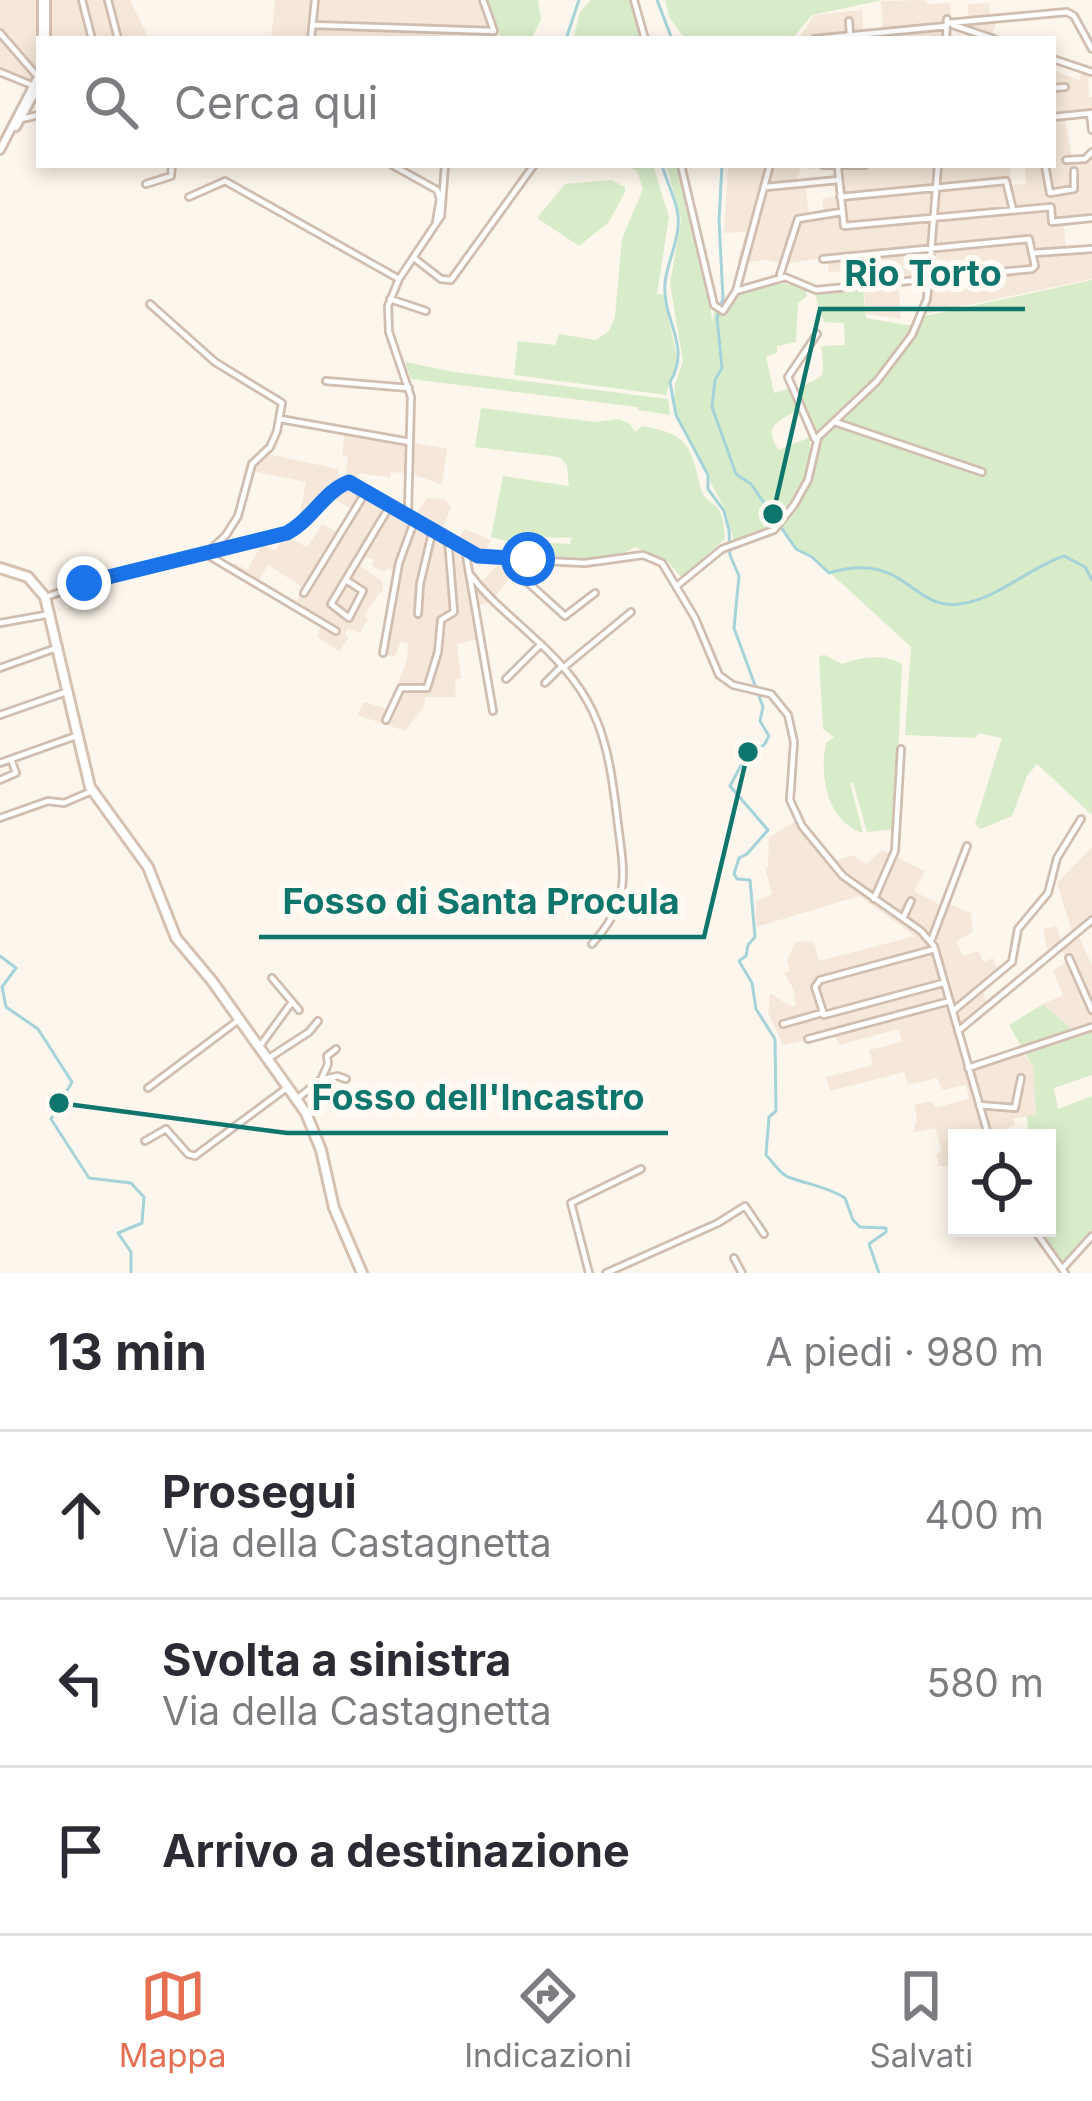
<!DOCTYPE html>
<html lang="it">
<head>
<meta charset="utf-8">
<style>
  body { margin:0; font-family:Inter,sans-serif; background:#f7f7f7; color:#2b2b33 }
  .controls { position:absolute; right:36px; bottom:36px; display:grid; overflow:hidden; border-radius:0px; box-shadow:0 6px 18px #0003 }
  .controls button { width:108px; height:108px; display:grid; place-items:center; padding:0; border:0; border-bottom:3px solid #e1e1e2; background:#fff; color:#2b2b33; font:60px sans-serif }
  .stop { position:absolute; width:36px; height:36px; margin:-27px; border:9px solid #1a73e8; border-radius:50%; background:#fff }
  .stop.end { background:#1a73e8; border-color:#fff; box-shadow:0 3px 12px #0008 }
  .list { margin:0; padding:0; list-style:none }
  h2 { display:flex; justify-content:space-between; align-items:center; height:156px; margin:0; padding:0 48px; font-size:51px }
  h2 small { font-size:39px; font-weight:400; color:#7c7c81 }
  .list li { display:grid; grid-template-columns:78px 1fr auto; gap:36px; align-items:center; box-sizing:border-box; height:168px; padding:0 48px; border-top:3px solid #e1e1e2 }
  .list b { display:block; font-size:45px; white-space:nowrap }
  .list p { margin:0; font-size:39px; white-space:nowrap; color:#7c7c81 }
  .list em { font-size:39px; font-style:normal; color:#7c7c81 }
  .icon { flex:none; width:66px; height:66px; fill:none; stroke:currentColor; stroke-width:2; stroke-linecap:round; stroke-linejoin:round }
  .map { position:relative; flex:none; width:1092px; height:1273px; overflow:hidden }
  .search { position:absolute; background:#fff; box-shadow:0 6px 18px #0003; left:36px; right:36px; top:36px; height:132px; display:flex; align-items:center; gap:30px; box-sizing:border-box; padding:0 42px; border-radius:0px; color:#7c7c81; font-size:45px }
  .sheet { height:660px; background:#fff }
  nav { display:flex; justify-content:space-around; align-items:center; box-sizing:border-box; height:168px; border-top:3px solid #e1e1e2; background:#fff; font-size:33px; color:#7c7c81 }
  nav a { display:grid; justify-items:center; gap:6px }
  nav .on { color:#e76f51 }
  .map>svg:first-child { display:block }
  .residential { fill:#f5e8da }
  .green { fill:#d8ecc9 }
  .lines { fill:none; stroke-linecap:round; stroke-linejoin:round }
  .stream { stroke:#a5d3da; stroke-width:3 }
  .minor-casing { stroke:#d1beb0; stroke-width:10 }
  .tertiary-casing { stroke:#d1beb0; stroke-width:12 }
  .secondary-casing { stroke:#d6c0b0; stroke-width:14 }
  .minor { stroke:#fff; stroke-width:4.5 }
  .tertiary { stroke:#fff; stroke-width:6 }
  .secondary { stroke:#fff; stroke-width:8 }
  .route { stroke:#1a73e8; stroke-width:15 }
  .leader { fill:none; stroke:#0f766e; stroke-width:4.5 }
  .callout-dot { fill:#0f766e; stroke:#fffaf3; stroke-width:4.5 }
  .callout-label { font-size:36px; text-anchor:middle; font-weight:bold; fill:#0f766e; stroke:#fffaf3; stroke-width:12; stroke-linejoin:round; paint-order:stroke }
</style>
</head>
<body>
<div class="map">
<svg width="1092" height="1273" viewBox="0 0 1092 1273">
  <rect width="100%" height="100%" fill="#fdf6ec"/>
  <path class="residential" d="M0,0H130L149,39H39V83L0,70Z
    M275,0H486L499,39H271Z
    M924,0L928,4L950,3L951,18L968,16V4L989,3L990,15H999L991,39L952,28L950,35L960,39H798L814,15L862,10L863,30L883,28L881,1Z
    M1085,65L1092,68L1088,85L1089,97H1092V136L1088,117L1065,119L1072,158L1092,160V222L1064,226L1066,248L1092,245V279L925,314L921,313L928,265H916V283L898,285L901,319L866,314L864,289H848L846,271L829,272L828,264L820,258L785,264L768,260L737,263L746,232L724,233L728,165H802L796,182H805L809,214L823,212L822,199L837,196L835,167L810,169V165H1018L1010,166L1011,185L1026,184L1025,165H1053V70L1079,80Z
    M345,430L447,449L442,485L413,474L391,472L390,478L358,473L357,479L415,515L427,498L445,499L451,508L441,531L457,541L465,529L491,540L481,560L468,554L471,572L479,584L501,562L513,574L490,603L475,606L481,639L457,644L461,678L455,680L456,697H426L423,708L405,731L357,715L364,702L388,709L407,660L408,644L401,641L395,657L380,653L393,571L388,568L384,572L372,566L374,560L366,557L360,566L382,581L383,589L364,615L368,619L360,633L348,628L345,635L349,638L339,651L317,637L322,623L294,606L304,588L268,565L257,582L251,579L247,584L229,572L234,563L247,570L262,544L275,551L284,536L307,547L322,524L337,532L350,508L332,498L304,529L298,523L306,482L248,470L261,453L339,469L338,477H345L348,457L342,455Z
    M795,821L828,863L853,855L866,864L882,850L925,871L914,891L940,905L942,901L971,913L973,932L956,941L963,956L978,951L984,962L993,958L999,973L982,987L988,1009L957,1034L965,1066L1020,1049L1033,1067L1036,1116L1014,1118L1015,1125L986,1138H957V1167L939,1166L936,1154L942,1151L935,1128L913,1133L917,1117L914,1105L930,1101L937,1108L969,1098L966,1085L942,1090L937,1078L908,1085L904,1072L830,1091L826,1077L873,1065L869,1050L902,1042L899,1029L839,1045L834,1034L783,1045L768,1013L770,993L790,1006L796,1005L793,988L784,973L790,971L787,960L796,941L814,942L819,961L915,936L859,896L756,927V901L772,894L765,868L768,866L769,837Z
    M1092,847V921L1077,933L1092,965V1030L1077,1035L1043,1004L1063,995L1053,971L1067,961L1061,948L1049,958L1043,929L1057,926L1061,942L1072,932L1057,883Z"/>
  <path class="green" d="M487,0H538L541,20L531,39H501Z
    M591,0H631L643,39H573L580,12Z
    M665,0H883L812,15L793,38L787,35V39H685L669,17Z
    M625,165H653L669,217L657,294L663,295L678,361L666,395L514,375L518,341L555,345L559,334L596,340L609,331L615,317L622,239L643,189L637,171Z
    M666,165H678L709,290L712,322L715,310L727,311C728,310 738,295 739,294C754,282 788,279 806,291L807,296L798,303L796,342L777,346V353L766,357L774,393L788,389L798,410C778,421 762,427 779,450L810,437C812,467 799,510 770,529C760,535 745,536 734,541L726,512L674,412L675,384L683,361L670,284L681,219Z
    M611,180L625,187V192L609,222L579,246L537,218L565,184Z
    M1092,280V815L1037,764L1027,776L1012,816L981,829L975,824L1002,738L978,733L976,738L905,735L911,647L813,557L796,549L779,525L813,473L819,440L890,371L925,316Z
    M847,288L863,289L866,318L913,326L883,370L817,431L795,390C823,374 826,384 821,346L845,345L844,323L824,322L814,292Z
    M405,362L454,372L668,399L670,415L638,410L637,407L411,379Z
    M481,408L595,422L619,419L630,424L635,432L642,426C689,434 691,446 701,489C703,500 714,502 719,510C724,518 724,529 725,539L681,577L667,561L635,547C602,569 560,559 522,557L531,542L570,544L572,538L536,537L522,545L491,537L503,476L569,486L567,465L559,457L475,447Z
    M825,655L842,664C860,657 884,653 902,664L895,829L867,832L853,782L850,783L863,833C827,822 819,776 826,743L834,737L823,729L819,656Z
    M1043,1004L1077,1034L1092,1030V1075L1054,1088L1058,1109L1092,1096V1234L1063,1265L1037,1228H1047V1198L1053,1195L1047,1191V1138H1029L1027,1116L1036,1115L1033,1067L1009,1025Z"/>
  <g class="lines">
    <path class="stream" d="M657,0L672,39
      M566,39L579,0
      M662,165C666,180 674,195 677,210C683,233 667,261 665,283C662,322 692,345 670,382L676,415L708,475V489L724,511L729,530L730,555L739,576L734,628L763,707L760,721L769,736L764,745L748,752L730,786L768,830L747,854L739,858L734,874L737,879L750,880L755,937L748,945L746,956L739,961L752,983L756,1009L775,1039L776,1111L769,1117L766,1155C773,1162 779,1173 788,1177C806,1184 826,1186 845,1198L853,1220L860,1227L886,1228V1232L869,1244L879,1273
      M722,165L719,220L723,298L717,318L722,368L715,380L712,407L736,474L751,484L796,549L812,557L829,573C907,550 910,611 960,604C998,599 1028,568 1064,556L1085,567L1092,580
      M0,956L16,968L2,987L6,1007L38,1029L72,1082L51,1119L89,1178L131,1183L144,1197L142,1223L118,1233L131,1252V1273
      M963,1055V1056
      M964,1058V1061
      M969,1076L974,1096
      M976,1101V1102"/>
    <defs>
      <path id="minor" d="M82,0L92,39
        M108,0L118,39
        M634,0L645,39
        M849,21L850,35
        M948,23L1067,12L1074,16L1092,49
        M313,25L494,31L483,0
        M953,25L994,39
        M0,33L38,77
        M311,39L315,0
        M814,39L947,26
        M946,39L947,19
        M1053,59L1092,72
        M0,72L34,86
        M1053,88L1065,87
        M1090,113L1092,130
        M1053,117L1092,113
        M21,119L39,115
        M1066,160L1085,159L1092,152
        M392,165L437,190L440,199L436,222
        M681,165L714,305L723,311L736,291L770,165
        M823,165H865
        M1045,165L1050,193L1074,189V171
        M838,168L844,226L1051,207L1052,222L1092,218
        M146,184L171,176L172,165
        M766,187L838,180
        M189,197L225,181L399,279
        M840,197L1006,181L1013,210
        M1034,253L1092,249
        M414,258L441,279L451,280L534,165
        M780,275L798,219L841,212
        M736,291L785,277L816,290L1032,269L1035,266L1029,239L823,259
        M390,299L426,311
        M150,304L215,362L282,403L277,431L270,447L252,464L238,516L226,535L206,554L336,631
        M326,381L409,388
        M280,419L410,442
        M835,422L982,472
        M815,439L788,377L817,334
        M408,512L411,397L389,332L388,306L399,279L441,216L445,165
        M465,549L493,711
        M502,559L565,616L595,593
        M469,573C488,599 511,616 534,638C601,698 608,740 618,825C625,878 630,902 592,944
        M346,580L363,591L349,618L331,604L391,504
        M678,585L722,549L774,530L794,505L808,480L818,437L877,381L912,335L927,299L938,165
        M304,593L367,490
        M46,597L109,575L287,533C312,520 324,490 349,481L483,558L585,563L643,555L662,563L695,618L719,675L733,685L771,694L788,715L794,742L790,800L802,826L843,876L921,931L934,946L989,1138
        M418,614L420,584L433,529
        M0,623L51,614
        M383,653L399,563L415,519
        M0,668L59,647
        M563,668L631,612
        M506,679L541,644
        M545,683L561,667
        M0,715L69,691
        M386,720L401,688H427L438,652L441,620L454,612L448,539
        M0,763L76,736
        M0,780L16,773L11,759
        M0,818L48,801L64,803L92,791
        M874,899L895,851L901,749
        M903,918L911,901
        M931,941L967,846
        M935,949L820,980L815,987L824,1015L943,983
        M1069,958L1092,1010
        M272,978L299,1010
        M953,1011L1012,962L1018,929L1048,893L1057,858L1081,819
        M783,1024L822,1013
        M958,1031L1092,920
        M808,1039L950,1001
        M260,1046L292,1002
        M336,1049L327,1056L328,1064L321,1080L337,1076L346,1079
        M269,1058L309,1032L318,1021
        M968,1068L1092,1027
        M148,1088L240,1019
        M297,1099L320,1080
        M979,1105L1015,1108L1021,1078
        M145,1141L166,1129L188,1154L195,1156L288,1087
        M1033,1228L1065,1273
        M734,1258L742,1273
        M1062,1269L1092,1236
        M589,1273L571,1203L641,1169
        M606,1273L718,1223L745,1206L764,1234"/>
      <path id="tertiary" d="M46,0V39
        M42,39V0
        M16,127L39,85
        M0,150L39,75"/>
      <path id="secondary" d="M0,568L28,577L45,597L90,787L148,867L176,938L212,981L306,1113L321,1150L334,1208L362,1273"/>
    </defs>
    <use href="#minor" class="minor-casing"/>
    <use href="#tertiary" class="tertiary-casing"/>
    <use href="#secondary" class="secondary-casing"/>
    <use href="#minor" class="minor"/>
    <use href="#tertiary" class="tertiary"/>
    <use href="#secondary" class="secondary"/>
  </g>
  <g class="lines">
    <path class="route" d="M84,583L287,533C312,520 324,491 349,482L478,556L528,559"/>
  </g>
  <path class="leader" d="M773 514L820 309H1025M748 752L704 937H259M59 1103L287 1133H668"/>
  <g class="callout-dot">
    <circle cx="773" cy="514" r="12"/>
    <circle cx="748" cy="752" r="12"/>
    <circle cx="59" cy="1103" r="12"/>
  </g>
  <g class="callout-label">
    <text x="923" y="286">Rio Torto</text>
    <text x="481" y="914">Fosso di Santa Procula</text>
    <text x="478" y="1110">Fosso dell'Incastro</text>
  </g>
</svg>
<div class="controls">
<button><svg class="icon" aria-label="locate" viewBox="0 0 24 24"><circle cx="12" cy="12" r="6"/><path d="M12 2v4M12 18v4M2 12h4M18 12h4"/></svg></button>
</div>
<div class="stop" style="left:528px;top:559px"></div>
<div class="stop end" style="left:84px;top:583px"></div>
<div class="search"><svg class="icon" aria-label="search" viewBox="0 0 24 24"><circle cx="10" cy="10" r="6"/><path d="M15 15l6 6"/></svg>Cerca qui</div>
</div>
<section class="sheet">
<h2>13 min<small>A piedi · 980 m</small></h2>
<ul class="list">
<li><svg class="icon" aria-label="ahead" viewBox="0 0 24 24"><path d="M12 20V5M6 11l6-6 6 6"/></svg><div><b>Prosegui</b><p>Via della Castagnetta</p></div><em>400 m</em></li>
<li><svg class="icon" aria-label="left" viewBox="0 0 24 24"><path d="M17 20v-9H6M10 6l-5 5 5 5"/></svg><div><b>Svolta a sinistra</b><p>Via della Castagnetta</p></div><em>580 m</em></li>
<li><svg class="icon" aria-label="arrive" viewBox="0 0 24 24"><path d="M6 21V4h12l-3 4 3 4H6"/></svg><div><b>Arrivo a destinazione</b></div></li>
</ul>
</section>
<nav>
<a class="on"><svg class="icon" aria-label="map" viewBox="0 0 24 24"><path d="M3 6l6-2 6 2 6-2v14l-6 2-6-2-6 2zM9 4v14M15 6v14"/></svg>Mappa</a>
<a><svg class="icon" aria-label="directions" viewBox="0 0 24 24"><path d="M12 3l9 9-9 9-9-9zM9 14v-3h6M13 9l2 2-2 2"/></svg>Indicazioni</a>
<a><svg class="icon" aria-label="saved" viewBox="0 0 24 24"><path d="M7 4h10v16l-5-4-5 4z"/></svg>Salvati</a>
</nav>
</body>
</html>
